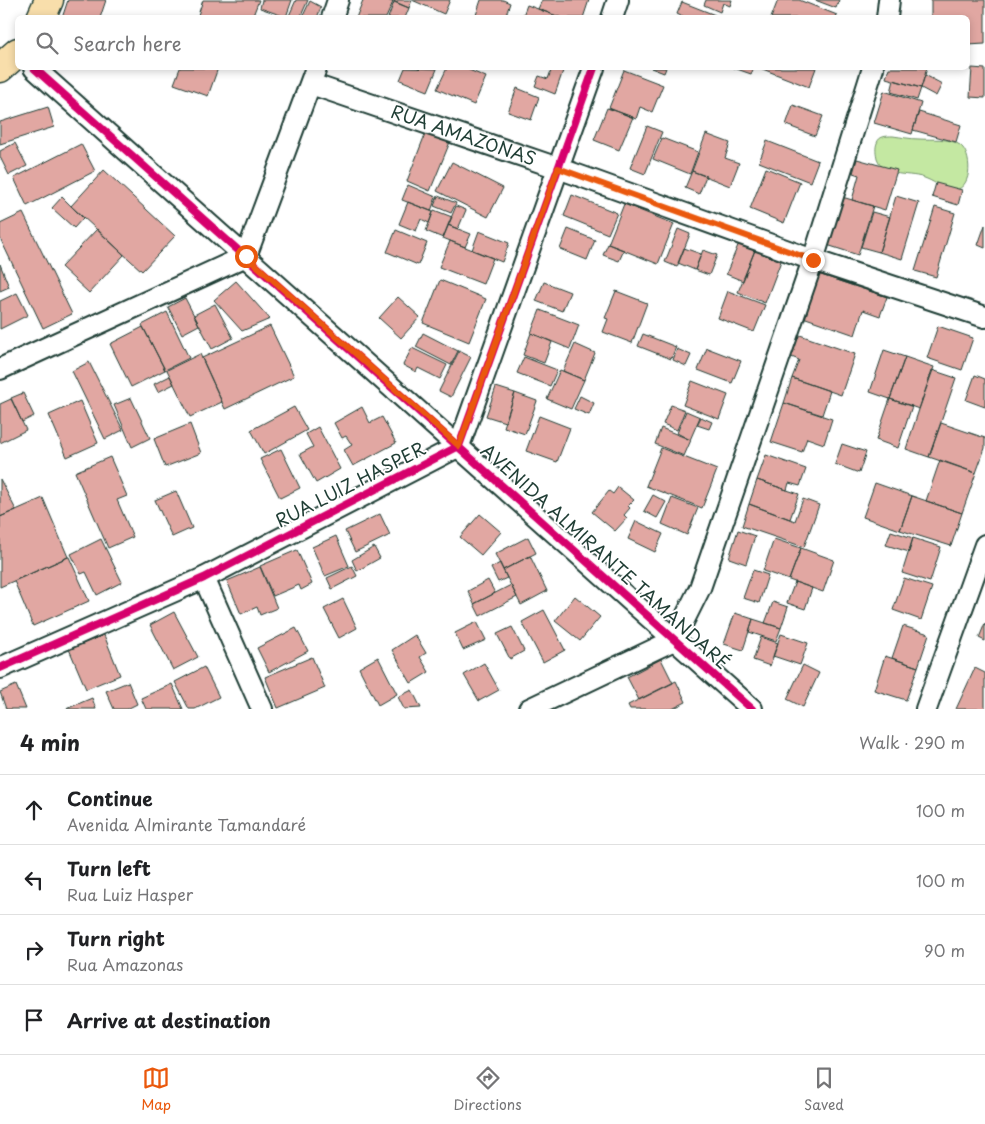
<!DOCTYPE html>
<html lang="en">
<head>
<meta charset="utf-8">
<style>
  body { margin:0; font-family:"Playpen Sans",sans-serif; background:#f6f6f6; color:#202124 }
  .stop { position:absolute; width:15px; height:15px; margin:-11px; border:4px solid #ea580c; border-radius:50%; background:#fff }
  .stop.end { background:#ea580c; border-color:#fff; box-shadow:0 1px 5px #0008 }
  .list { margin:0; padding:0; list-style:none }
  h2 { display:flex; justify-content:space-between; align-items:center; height:65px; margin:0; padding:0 20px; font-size:21px }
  h2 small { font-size:16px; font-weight:400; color:#757577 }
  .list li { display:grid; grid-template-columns:32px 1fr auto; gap:15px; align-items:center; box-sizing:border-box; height:70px; padding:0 20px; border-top:1px solid #e0e0e0 }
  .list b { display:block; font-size:19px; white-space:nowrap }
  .list p { margin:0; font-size:16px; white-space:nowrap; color:#757577 }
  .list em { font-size:16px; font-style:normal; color:#757577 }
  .icon { flex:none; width:28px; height:28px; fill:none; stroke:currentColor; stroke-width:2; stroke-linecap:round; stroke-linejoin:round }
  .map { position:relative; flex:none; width:985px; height:709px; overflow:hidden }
  .search { position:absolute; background:#fff; box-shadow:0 2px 8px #0003; left:15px; right:15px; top:15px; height:55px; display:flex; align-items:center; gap:12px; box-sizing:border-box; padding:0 18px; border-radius:8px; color:#757577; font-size:19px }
  .sheet { height:345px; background:#fff }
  nav { display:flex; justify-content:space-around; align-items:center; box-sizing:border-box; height:70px; border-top:1px solid #e0e0e0; background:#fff; font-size:14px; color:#757577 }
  nav a { display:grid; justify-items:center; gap:2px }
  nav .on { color:#ea580c }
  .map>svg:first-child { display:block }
  .green { fill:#c4e8a2; stroke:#72926b }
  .building { fill:#e1a7a2; stroke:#1f3d34 }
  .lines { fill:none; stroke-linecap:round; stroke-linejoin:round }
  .minor-casing { stroke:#1f3d34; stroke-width:24 }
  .highway-casing { stroke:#1f3d34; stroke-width:31 }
  .minor { stroke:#fff; stroke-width:20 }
  .highway { stroke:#f8deab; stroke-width:28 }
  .cycleway-casing { stroke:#fff; stroke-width:11 }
  .cycleway { stroke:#d6006c; stroke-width:8 }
  .route { stroke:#ea580c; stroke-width:6 }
  .labels { text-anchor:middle; stroke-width:4; stroke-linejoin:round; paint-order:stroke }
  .street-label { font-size:18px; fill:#1f3d34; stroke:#fff }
</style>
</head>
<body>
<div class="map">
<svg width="985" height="709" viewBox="0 0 985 709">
  <rect width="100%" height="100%" fill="#fff"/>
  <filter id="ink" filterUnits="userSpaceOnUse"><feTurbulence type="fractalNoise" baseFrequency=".02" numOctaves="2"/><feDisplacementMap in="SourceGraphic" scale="10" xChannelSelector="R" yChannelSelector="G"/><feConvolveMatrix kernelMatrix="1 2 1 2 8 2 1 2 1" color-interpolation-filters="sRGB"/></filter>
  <g filter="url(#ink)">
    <path class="green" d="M893,136C901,137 910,139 919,139C932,140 948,137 960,145C972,154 973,187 955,190C945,191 935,182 927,179C910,171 885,180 877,158C876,153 875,148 877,143C879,136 886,136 893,136Z"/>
    <path class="building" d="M68,0H106L100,18H62Z
      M203,0H259L252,18H197Z
      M262,0H292L286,17L260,8Z
      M296,0H308L300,18H288Z
      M363,0H387L393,2L386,18H356Z
      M391,0H412L409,8Z
      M412,0H450L444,14Z
      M481,0H503L510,3L505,18H475Z
      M542,0H589L583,18H562L538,9Z
      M706,0H732L730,6L723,3L720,12L704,5Z
      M778,0H799L837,15L836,18H771Z
      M815,0H839L836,8Z
      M931,0H985V44L968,45V18H931Z
      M310,1L321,7L317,18H302Z
      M394,2L409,8L405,18H388Z
      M682,2L715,15L714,18H685L677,14Z
      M527,5L538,9L562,18H522Z
      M180,68H218L208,96L174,84Z
      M405,68L437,69L428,91L400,80Z
      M447,68H464L486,77L474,105L437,89Z
      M552,68H564L555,94L535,86L539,76L548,79Z
      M651,68H666L664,73Z
      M734,68H754L751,74Z
      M760,68H816L809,87Z
      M889,68H927L921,88L886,78Z
      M972,68L985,69V98L970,97Z
      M624,70L663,85L652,112L640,107L636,119L609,108Z
      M925,75L942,84L936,96L921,88Z
      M894,80L921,88L917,100L891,92Z
      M517,88L539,97L531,120L508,112Z
      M884,91L921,103L912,134L874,123Z
      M793,105L823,116L815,136L786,125Z
      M48,107L54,127L0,144V122Z
      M607,108L633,117L619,150L594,140Z
      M919,112L961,125L956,142L913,130Z
      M647,126L662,132L645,174L630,168Z
      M426,132L450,142L430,191L407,181Z
      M706,134L730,143L725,158L739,163L730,186L692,171Z
      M662,138L698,152L690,174L653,159Z
      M767,141L818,161L810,182L759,162Z
      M15,143L27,166L9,175L0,157V151Z
      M81,144L95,171L27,206L14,178Z
      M857,159L897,170L885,210L852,200L859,175L853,173Z
      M452,162L503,188L488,217L437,191Z
      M766,168L800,182L784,223L750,209Z
      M104,170L175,236L142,271L71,206Z
      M692,171L706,176L699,194L685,188Z
      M936,183L962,190L958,205L932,197Z
      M408,185L436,197L431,211L402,200Z
      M572,195L617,213L608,234L564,216Z
      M438,196L456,203L451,213L434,206Z
      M896,196L919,203L902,259L879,252Z
      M62,197L83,218L74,228L52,208Z
      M842,197L873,206L858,255L827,245Z
      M408,202L433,212L429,223L421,219L416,231L399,224Z
      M624,204L674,224L658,264L608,244Z
      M456,206L466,210L458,229L448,225Z
      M935,207L955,213L936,277L915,271Z
      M434,210L452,217L443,238L426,231Z
      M872,212L890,217L879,252L861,247Z
      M23,213L72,314L43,328L0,238V224Z
      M448,225L471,234L465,247L443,238Z
      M985,225V248L978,245Z
      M97,229L124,255L89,293L61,267Z
      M568,229L595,240L587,260L560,249Z
      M678,229L690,234L677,267L665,262Z
      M396,230L427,243L418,265L387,252Z
      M479,231L509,243L502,262L472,250Z
      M450,241L493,258L483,284L439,267Z
      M739,243L755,250L743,281L726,274Z
      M608,244L624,250L619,261L603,255Z
      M684,248L701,254L695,270L678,263Z
      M703,250L717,255L709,275L695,270Z
      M755,250L781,261L765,303L738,292Z
      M0,264L9,287L0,291Z
      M818,274L887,297L880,316L863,310L855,335L803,317Z
      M440,280L486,299L469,342L423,323Z
      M236,281L270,319L242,331L214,300Z
      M544,282L570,292L562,311L536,301Z
      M616,291L647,303L632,343L603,332L608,319L605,318Z
      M728,291L765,305L754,332L718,318Z
      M17,293L28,315L0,329V301Z
      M398,297L420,317L401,338L379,318Z
      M185,298L199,325L182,334L168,307Z
      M215,304L233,338L212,349L194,315Z
      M540,310L579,325L570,349L531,333Z
      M167,312L189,358L165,370L142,325Z
      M270,326L294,376L225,409L202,358Z
      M938,326L973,338L962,370L927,358Z
      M143,327L165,370L131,387L110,344Z
      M423,333L458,351L451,365L416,347Z
      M531,333L552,342L544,363L523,355Z
      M643,334L676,347L671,359L638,346Z
      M797,334L855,354L841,395L792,378L799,360L789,356Z
      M575,344L595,353L584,380L563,371Z
      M412,348L447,365L440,379L418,368L416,372L403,365Z
      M707,348L741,361L732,383L698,370Z
      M677,349L691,355L686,366L673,360Z
      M884,350L905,357L890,399L870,392Z
      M459,351L471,357L451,397L439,391Z
      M200,354L222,402L190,417L167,370Z
      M524,357L557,370L550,386L517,373Z
      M905,357L934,367L919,409L890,399Z
      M89,362L123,430L105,439L72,371Z
      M560,370L584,380L571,409L547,399Z
      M932,370L956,378L929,457L906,449Z
      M975,375L985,379V407L966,400Z
      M170,376L174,384L158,392L154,384Z
      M792,378L830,391L822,415L784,403Z
      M692,381L728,395L719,419L683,405Z
      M496,387L515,393L505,422L486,416Z
      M23,393L34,416L22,422L11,398Z
      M515,393L537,401L525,434L504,427Z
      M580,396L594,403L589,415L574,409Z
      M131,398L150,438L132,447L114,405Z
      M11,399L26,430L0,443V404Z
      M890,399L912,406L898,448L876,440Z
      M80,401L98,443L67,457L49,415Z
      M784,403L832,419L824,444L807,438L802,452L771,442Z
      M671,405L685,410L677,430L663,424Z
      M294,407L307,430L264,454L251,430Z
      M362,407L370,423L382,417L396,443L353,466L344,450L352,445L346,436L342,438L334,423Z
      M686,411L700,417L690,440L677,433Z
      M539,416L570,428L557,462L526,451Z
      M701,417L712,422L709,429L697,425Z
      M941,423L985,438V448L976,473L929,457Z
      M190,424L201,453L165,467L154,439Z
      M318,427L340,469L316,483L300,454L313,447L306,434Z
      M661,428L691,440L684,456L655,444Z
      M842,444L866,452L859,473L835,464Z
      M661,448L717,470L702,508L646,486Z
      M281,449L300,488L280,498L260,459Z
      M766,455L806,469L800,486L789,483L787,490L757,480Z
      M110,457L127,496L117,500L133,537L108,548L75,472Z
      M940,460L976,473L962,513L926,501Z
      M0,479L16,510L0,517Z
      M757,480L799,494L790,519L749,504Z
      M875,483L912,496L900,530L863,517Z
      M618,487L634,500L628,506L630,508L624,515L627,518L615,531L592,512L609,491L613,494Z
      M176,491L192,528L172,537L155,500Z
      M653,495L666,502L657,518L644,511Z
      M912,496L962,513L951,546L900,530Z
      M43,498L68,557L0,587V517Z
      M672,498L698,508L687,535L662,524Z
      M803,499L819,505L804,547L742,526L749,504L795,521Z
      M380,514L390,535L355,552L345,531Z
      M480,514L501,532L481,555L460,537Z
      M636,521L663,534L655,552L628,539Z
      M738,530L755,536L746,564L729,558Z
      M891,531L913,538L909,552L886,545Z
      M336,536L349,566L325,576L312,547Z
      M528,537L536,553L503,570L495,554Z
      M913,538L941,547L930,582L902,573Z
      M101,539L122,582L97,595L86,572L81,574L71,554Z
      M774,539L801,548L789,580L763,571Z
      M374,547L380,558L357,571L352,560Z
      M801,548L834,560L823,592L789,580Z
      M297,550L312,584L301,590L299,585L273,596L260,566Z
      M530,556L547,591L521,605L503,570Z
      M68,557H69L89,601L33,626L14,581Z
      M500,563L507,578L498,582L491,568Z
      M352,566L357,576L332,589L327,578Z
      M260,567L277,608L260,615L257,607L241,614L227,581Z
      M753,570L768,575L759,603L743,598Z
      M904,578L932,587L921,620L893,610Z
      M488,580L495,593L474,604L468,591Z
      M795,582L812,588L805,609L787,603Z
      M511,585L517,597L480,616L474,604Z
      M575,596L600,617L580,641L555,621Z
      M343,599L357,628L339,638L324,609Z
      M773,602L788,607L781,628L765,623Z
      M544,610L565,650L543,662L522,622Z
      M174,612L198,657L173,670L150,625Z
      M735,613L753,619L743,650L724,644Z
      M753,619L781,628L776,641L749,632Z
      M477,622L486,640L463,650L455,633Z
      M985,623V641L979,638Z
      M903,626L929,634L918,667L892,658Z
      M512,627L524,651L510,659L497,634Z
      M296,628L308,651L269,672L257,648Z
      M781,634L808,643L800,665L773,656Z
      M104,635L120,675L86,689L69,649Z
      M415,635L426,653L420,657L429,672L411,683L392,650Z
      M761,637L778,643L770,666L753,660Z
      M885,656L918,667L906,700L874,690Z
      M312,657L325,688L278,708L265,677Z
      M378,657L397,694L378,705L359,668Z
      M661,659L673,683L639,700L627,677Z
      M484,663L499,690L479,701L464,675Z
      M803,665L819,673L803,707L787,699Z
      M204,667L219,697L195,709H189L175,682Z
      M975,668L985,673V709H956Z
      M676,681L686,702L672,709H630L628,705Z
      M128,682L137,704L127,709H114L106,691Z
      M172,684L183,709H146L141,698Z
      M16,685L26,709H6L0,692Z
      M412,690L421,708L404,709L398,697Z
      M92,698L96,709H66Z"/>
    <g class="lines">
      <defs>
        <g id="minor">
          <path d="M332,18L338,0"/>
          <path d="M612,18L618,0"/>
          <path d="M887,18L889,0"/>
          <path d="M34,68L752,709"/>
          <path id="s1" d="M311,84L558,168L813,260L985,317"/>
          <path d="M0,369L246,256L316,68"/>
          <path d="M204,578L262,709"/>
          <path d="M0,668L204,578L459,446L594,68"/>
          <path d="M529,709L674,640L700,588L813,260L873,68"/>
          <path d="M926,709L985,545"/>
        </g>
        <path id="highway" d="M41,18L49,0
          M0,68L18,52"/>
      </defs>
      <use href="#minor" class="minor-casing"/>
      <use href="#highway" class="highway-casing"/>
      <use href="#minor" class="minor"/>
      <use href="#highway" class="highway"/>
      <defs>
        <path id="cycleway" d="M34,68L752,709
          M0,668L204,578L459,446L594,68"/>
      </defs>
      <use href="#cycleway" class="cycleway-casing"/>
      <use href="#cycleway" class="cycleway"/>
    </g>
  </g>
  <g class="lines" filter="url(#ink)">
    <path class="route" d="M246,256L459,446L558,168L813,260"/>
  </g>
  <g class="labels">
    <g class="street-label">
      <text dy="6" stroke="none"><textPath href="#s1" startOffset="161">RUA AMAZONAS</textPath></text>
      <text transform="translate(351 485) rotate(-27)" y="6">RUA LUIZ HASPER</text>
      <text transform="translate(605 557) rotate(42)" y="6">AVENIDA ALMIRANTE TAMANDARÉ</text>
    </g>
  </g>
</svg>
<div class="stop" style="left:246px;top:256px"></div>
<div class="stop end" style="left:813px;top:260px"></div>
<div class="search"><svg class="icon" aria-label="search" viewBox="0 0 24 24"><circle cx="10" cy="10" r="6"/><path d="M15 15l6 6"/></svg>Search here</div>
</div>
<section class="sheet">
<h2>4 min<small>Walk · 290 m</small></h2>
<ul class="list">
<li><svg class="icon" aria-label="ahead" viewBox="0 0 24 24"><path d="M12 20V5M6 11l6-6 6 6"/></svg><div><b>Continue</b><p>Avenida Almirante Tamandaré</p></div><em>100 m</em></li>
<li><svg class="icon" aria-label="left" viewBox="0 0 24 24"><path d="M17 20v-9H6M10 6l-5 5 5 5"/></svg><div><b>Turn left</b><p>Rua Luiz Hasper</p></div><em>100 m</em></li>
<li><svg class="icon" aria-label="right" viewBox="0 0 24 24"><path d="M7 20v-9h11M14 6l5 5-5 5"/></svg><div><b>Turn right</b><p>Rua Amazonas</p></div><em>90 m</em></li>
<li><svg class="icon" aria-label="arrive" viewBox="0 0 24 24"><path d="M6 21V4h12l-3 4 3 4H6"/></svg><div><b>Arrive at destination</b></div></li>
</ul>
</section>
<nav>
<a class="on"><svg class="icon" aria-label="map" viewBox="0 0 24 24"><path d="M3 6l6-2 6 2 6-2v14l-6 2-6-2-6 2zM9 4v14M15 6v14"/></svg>Map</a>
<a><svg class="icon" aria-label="directions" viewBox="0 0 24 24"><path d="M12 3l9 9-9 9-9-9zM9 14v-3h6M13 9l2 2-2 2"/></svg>Directions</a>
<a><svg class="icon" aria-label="saved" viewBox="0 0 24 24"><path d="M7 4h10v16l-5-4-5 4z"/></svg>Saved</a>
</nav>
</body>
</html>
